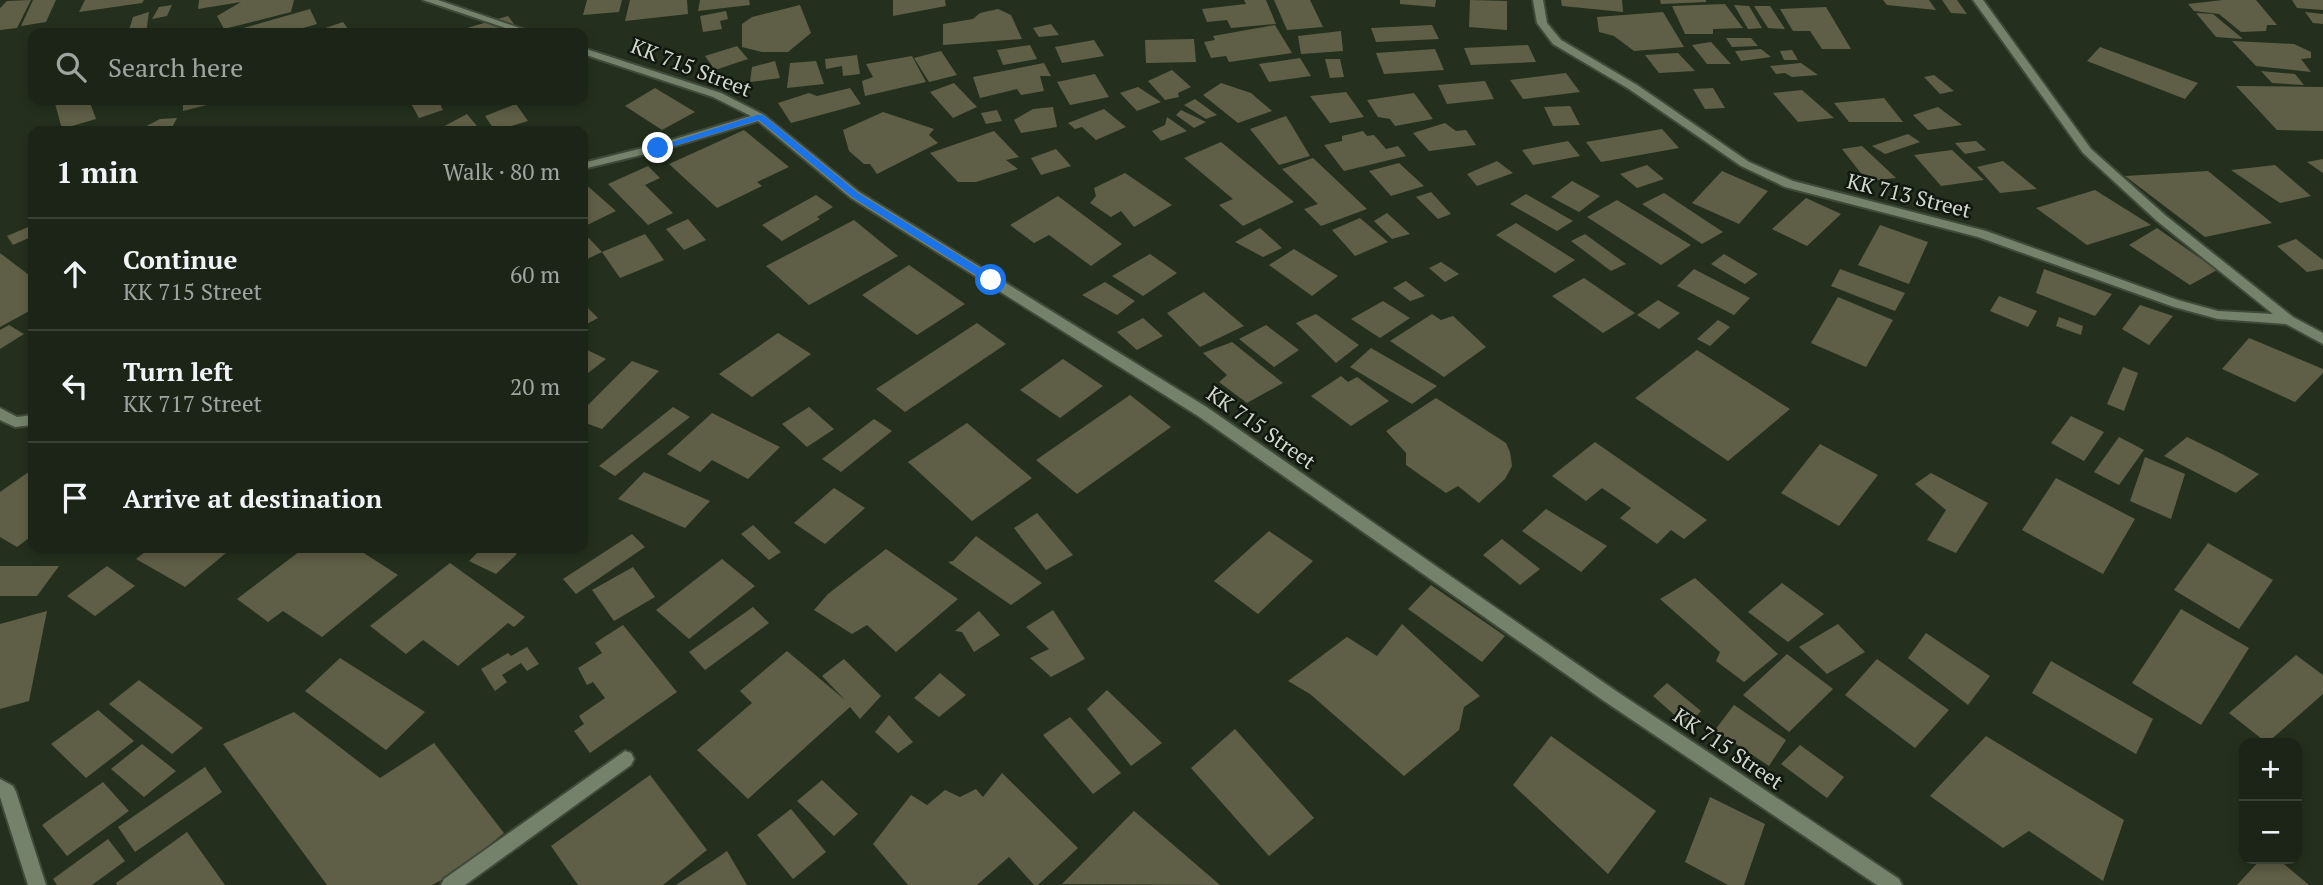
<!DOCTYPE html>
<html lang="en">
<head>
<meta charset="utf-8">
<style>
  body { margin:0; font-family:"PT Serif",serif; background:#283023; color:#f1f3f6 }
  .controls { position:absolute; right:21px; bottom:21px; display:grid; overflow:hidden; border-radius:14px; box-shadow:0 4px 10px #0003 }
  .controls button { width:63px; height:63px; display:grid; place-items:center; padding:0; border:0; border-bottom:2px solid #394135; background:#1b2416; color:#f1f3f6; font:35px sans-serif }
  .stop { position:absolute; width:21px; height:21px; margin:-16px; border:5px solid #1a73e8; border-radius:50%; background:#fff }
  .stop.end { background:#1a73e8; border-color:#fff; box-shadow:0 2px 7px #0008 }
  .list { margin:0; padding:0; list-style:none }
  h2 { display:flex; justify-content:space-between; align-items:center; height:91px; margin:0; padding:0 28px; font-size:30px }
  h2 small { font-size:23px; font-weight:400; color:#a0a4a1 }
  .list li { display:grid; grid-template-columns:46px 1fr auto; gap:21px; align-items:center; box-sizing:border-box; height:112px; padding:0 28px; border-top:2px solid #394135 }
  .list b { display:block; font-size:26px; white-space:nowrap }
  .list p { margin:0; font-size:23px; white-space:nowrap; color:#a0a4a1 }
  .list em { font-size:23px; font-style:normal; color:#a0a4a1 }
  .icon { flex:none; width:38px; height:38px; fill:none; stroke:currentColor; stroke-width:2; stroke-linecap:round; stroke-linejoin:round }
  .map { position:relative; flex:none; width:2323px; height:885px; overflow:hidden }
  .search { position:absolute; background:#1b2416; box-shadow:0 4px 10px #0003; left:28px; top:28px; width:560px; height:77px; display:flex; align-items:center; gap:18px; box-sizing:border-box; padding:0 24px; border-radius:14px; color:#a0a4a1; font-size:26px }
  .panel { position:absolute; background:#1b2416; box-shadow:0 4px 10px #0003; left:28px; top:126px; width:560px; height:427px; border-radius:14px }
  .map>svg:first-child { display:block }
  .building { fill:#5f5f47 }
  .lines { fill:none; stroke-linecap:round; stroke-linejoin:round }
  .minor-casing { stroke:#404a3a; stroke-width:4 }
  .minor { fill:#74826b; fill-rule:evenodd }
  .route { fill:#1a73e8 }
  .labels { text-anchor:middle; stroke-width:5; stroke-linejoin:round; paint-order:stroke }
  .street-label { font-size:21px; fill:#d1d9cd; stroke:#11160e }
</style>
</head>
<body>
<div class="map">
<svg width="2323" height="885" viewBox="0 0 2323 885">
  <rect width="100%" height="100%" fill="#24301d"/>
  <path class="building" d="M31,0L17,28L0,30V8L7,1Z
    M33,0H56L46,22L21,26Z
    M85,0H144L142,3L79,12Z
    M199,0H294L291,12L224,29L217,16L241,2L198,9Z
    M587,0H622L619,12L583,15Z
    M630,0H687L688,14L625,21Z
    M700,0H749L750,5L698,11Z
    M893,0H945L946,6L893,16Z
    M1244,0H1266L1276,24L1231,28L1227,20L1207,22L1202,9L1246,4Z
    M1274,0H1310L1323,27L1287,30Z
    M1400,0H1436L1435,7L1400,4Z
    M1470,0L1507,1V30L1469,27Z
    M1561,0H1622L1623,12L1562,6Z
    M1660,0H1706V2L1661,4Z
    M1883,0H1929L1936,10L1887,5Z
    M1942,0H1957L1967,14L1951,13Z
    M2223,0H2256L2277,25H2267L2266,31L2241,32L2219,14L2194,11L2188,4Z
    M2292,0H2323V10L2297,8Z
    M1725,4L1743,28L1713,29V34H1685L1672,6Z
    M172,5L167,16L152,19L159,7Z
    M800,5L811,33L788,52H762L742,47V24L752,17Z
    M1734,5L1749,6L1762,28L1748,29Z
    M1754,6H1770L1785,29L1768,28Z
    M1826,7L1851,49H1822L1810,31H1793L1780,9Z
    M310,9L317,24L286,33H226Z
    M998,9L1011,15L1022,39L943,45V24L973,19L980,13Z
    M726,11L728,19L720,21L722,29L703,32L700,16Z
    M149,12L146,33H128L133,17Z
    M1663,12L1684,47L1634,51L1614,36L1599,32L1597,17Z
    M2305,12L2323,14V24L2313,23Z
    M2196,13L2213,14L2243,39L2216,37Z
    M508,16L514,24L504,27L508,33H470L467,28Z
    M343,22L351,33H311Z
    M1051,24L1059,35L1039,37L1033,28Z
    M1275,25L1292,53L1229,62L1226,56L1211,58L1204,42L1215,40L1213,36Z
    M1432,25L1439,39L1376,42L1371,28Z
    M1341,31L1343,51L1301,54L1298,36Z
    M1726,38H1751L1758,46L1732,47Z
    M1194,39L1196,62L1146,63L1145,40Z
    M1094,40L1104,56L1062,63L1055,47Z
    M2232,41L2294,44L2311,52V58L2301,59L2311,72L2256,66Z
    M1711,42L1731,64H1707L1692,45Z
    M1030,45L1037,59L1003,65L997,50Z
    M1528,45L1536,62L1471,65L1464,48Z
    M737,46L748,59L715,70L705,56Z
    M2100,47L2198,83L2185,99L2087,61Z
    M1435,49L1444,70L1384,74L1376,53Z
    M1761,49L1771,57L1741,61L1735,51Z
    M1792,50L1798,60H1784L1780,51Z
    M941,51L957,75L929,82L914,58Z
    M1678,53L1695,71L1659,73L1645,55Z
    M857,55L860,74L843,76L842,66L826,69L825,59Z
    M912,56L926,82L865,96L862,81L873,77L866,64Z
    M1300,58L1311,76L1269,82L1259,64Z
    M1325,59H1340L1344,77L1330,78Z
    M775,61L780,78L750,82L752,67Z
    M816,61L824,84L787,88L790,63Z
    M1044,63L1051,76H1040L1044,91L1021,95L1017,89L980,98L973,77Z
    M1801,63L1818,75L1792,77L1785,73L1776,74L1770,66Z
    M1172,70L1191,87L1178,93L1179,97L1165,100L1148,81Z
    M2261,71L2295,74L2304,85L2272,83Z
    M1566,73L1580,92L1523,99L1510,80Z
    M1095,74L1109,97L1070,105L1057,82Z
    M1934,75L1954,91L1940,94L1924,77Z
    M1485,81L1494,99L1447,104L1438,85Z
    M954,83L977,107L953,118L930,92Z
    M1221,83L1251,93L1272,111L1238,123L1203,95Z
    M2236,86L2323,87V131L2277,130Z
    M1138,87L1161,102L1137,111L1120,93Z
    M655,88L695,112L662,130L625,106Z
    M850,88L861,104L791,123L778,103L809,93L817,96Z
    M1713,88L1725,108L1705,109L1693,89Z
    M1802,90L1834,118L1798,122L1773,93Z
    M1346,92L1364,117L1330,123L1310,96Z
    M1414,93L1433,119L1395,126L1390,119L1378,117L1367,100Z
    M1884,98L1903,122H1849L1834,103Z
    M1195,99L1217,115L1206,119L1184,105Z
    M54,100H89L96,119L62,129Z
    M183,100H223V101L183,111Z
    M409,100H438L443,110L419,118Z
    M516,104L528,121L495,131L485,116Z
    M1570,106L1580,125L1553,126L1544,107Z
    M1053,107L1057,127L1021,133L1014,120L1033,109Z
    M1938,107L1962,125L1928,130L1913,115Z
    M1104,109L1126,127L1096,140L1082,127L1075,129L1068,123Z
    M997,110L1002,121L986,124L981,113Z
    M1181,110L1206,122L1194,128L1176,115Z
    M883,112L934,129L929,135L938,143L877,174L870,164H864L849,151L843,130Z
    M467,114L481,131H440L439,129Z
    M1286,116L1310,156L1279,165L1250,129Z
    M1167,117L1187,131L1161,141L1152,131L1165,125Z
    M177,118L170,131H137L160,119Z
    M1445,123L1456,131L1466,130L1476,145L1429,151L1413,133Z
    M1662,129L1679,148L1601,162L1586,142Z
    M744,130L789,167L757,182L762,186L717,208L669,164Z
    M994,131L1019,157L1006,160L1018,169L976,182H958L930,153Z
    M1363,131L1367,136L1374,135L1386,149L1398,146L1406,156L1344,171L1324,145L1342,141V136Z
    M1908,134L1920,142L1885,154L1872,146Z
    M1568,141L1580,156L1533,165L1522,150Z
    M1976,141L1986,150L1965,154L1955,143Z
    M1221,142L1294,202L1243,226L1219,205L1233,199L1184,158Z
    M1862,146L1896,178L1867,181L1842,149Z
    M1056,149L1071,166L1041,175L1031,158Z
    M1952,150L1984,180L1941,186L1914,155Z
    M1313,158L1367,209L1321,226L1304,209L1318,204L1282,169Z
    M2323,159V173L2307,162Z
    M1497,161L1513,173L1477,186L1467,174Z
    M2003,161L2037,189L2000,193L1977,167Z
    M1399,163L1424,186L1391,196L1369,171Z
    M1647,165L1664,179L1637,188L1620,174Z
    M2275,165L2311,196L2280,203L2231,170Z
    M648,166L660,178L645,185L673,213L648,225L608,184Z
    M1722,171L1768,191L1739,224L1692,203Z
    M2208,171L2272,223L2205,237L2125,176Z
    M1125,173L1172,205L1134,227L1121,211L1111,217L1090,203L1096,196L1094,188Z
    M1572,181L1600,196L1579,212L1551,197Z
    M583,182L616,211L583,227Z
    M2095,190L2151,225L2087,245L2036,208Z
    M1431,192L1451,214L1438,219L1416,197Z
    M1664,193L1723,232L1702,244L1642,204Z
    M1526,194L1573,221L1557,231L1510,204Z
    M816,195L833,207L817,217L820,219L782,241L762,225Z
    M1058,196L1122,244L1091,266L1049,235L1034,243L1010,225Z
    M1806,198L1841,214L1807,246L1772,229Z
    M1617,200L1691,245L1661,265L1587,217Z
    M1387,213L1410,234L1392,239L1374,221Z
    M1360,218L1388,242L1355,256L1332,230Z
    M688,219L706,240L684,250L666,229Z
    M854,220L898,256L809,305L766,266Z
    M1516,223L1575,260L1555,273L1496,235Z
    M33,225V236L13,245L7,236Z
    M1880,225L1928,242L1909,284L1858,265Z
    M1260,228L1282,248L1263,257L1235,242Z
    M2157,228L2217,270L2190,285L2129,245Z
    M583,232L602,252L583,261Z
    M645,234L664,260L620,278L602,252Z
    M1585,234L1626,264L1611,271L1571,241Z
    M2296,239L2323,260V269L2307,272L2277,246Z
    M1294,249L1338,276L1312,296L1269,265Z
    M0,253L33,278V309L0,327Z
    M1150,254L1177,273L1143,296L1112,276Z
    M1724,254L1758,274L1745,284L1711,264Z
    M1441,262L1459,274L1445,282L1429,268Z
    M909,265L965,304L917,335L862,295Z
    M1694,269L1750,298L1734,315L1677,286Z
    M1840,269L1905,293L1895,311L1831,286Z
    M2044,269L2112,294L2095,316L2036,293Z
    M1584,278L1635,313L1603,333L1552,296Z
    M1406,281L1425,296L1410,301L1393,288Z
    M1105,282L1135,301L1117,315L1082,295Z
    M1204,292L1244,326L1200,347L1167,313Z
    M1999,296L2037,311L2028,327L1990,311Z
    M1838,297L1893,320L1866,367L1811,343Z
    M1658,300L1680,313L1659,329L1637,315Z
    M1383,301L1410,318L1380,338L1351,319Z
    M583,303L598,318L583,326Z
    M2140,305L2173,316L2149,345L2122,329Z
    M1316,314L1359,345L1336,363L1296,323Z
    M1432,314L1441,320L1453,316L1486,347L1444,377L1390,341Z
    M2059,317L2083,326L2081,335L2056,326Z
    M1143,318L1163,336L1137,350L1117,332Z
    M1718,320L1730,327L1710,346L1697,339Z
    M977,323L1006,344L905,412L876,389Z
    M9,325L24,334L0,349V330Z
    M1266,325L1299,350L1274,367L1239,339Z
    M778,333L811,354L752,397L719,374Z
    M2249,338L2323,369V373L2295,402L2222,369Z
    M1232,342L1283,383L1247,403L1219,382L1227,375L1203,353Z
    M583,348L606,359L583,377Z
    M1371,348L1437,386L1412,404L1350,367Z
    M1697,350L1790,409L1728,461L1635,398Z
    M1063,359L1103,386L1060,418L1020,390Z
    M632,361L659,371L602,429L583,422V410Z
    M2123,367L2138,373L2124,411L2107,404Z
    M1341,376L1348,382L1357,377L1389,401L1351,426L1311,396Z
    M1130,395L1171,427L1077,494L1036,460Z
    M1436,398L1506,443L1510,452L1512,466L1505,479L1479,503L1458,486L1446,493L1406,465V453L1386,431Z
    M673,407L690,417L615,476L599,466Z
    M809,407L834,429L807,447L782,424Z
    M712,413L780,447L748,479L712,460L700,472L667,454Z
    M2071,416L2104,432L2084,461L2051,443Z
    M874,419L892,431L841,472L822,459Z
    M967,423L1032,478L972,521L908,462Z
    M2119,437L2144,450L2119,485L2094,472Z
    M2187,437L2222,454L2259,474L2236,493L2164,456Z
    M1595,442L1707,520L1684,539L1671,530L1657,544L1620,518L1631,508L1602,488L1586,501L1552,476Z
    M1820,444L1878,475L1839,526L1781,493Z
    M2145,457L2185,474L2171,519L2130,501Z
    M33,469V535L17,547L0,537V492Z
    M644,472L710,501L685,528L618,499Z
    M1931,473L1988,503L1956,553L1927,540L1946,510L1915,484Z
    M2056,478L2135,519L2103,574L2022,530Z
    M834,488L865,508L825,544L794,523Z
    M1546,509L1607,546L1581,572L1522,531Z
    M1037,513L1073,555L1046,570L1014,528Z
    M753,525L781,552L769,560L741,534Z
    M1269,531L1313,561L1258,614L1214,581Z
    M632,534L645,547L576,594L563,579Z
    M976,536L1042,583L1011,605L948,562L953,561Z
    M1502,539L1540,569L1520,585L1483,555Z
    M2208,543L2273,580L2239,629L2174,590Z
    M150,548H232L185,587L136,559Z
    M304,548H356L398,575L322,637L283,611L268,622L237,599Z
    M482,548H504L517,554L496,574L469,561Z
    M886,549L958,599L896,652L867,625L852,634L814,610L828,594Z
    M722,559L755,586L689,639L656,610Z
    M450,563L525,617L514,627L508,623L458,666L423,640L406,654L370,626Z
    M0,566H59L37,596H0Z
    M107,566L135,586L95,616L67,596Z
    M633,567L655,597L614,621L592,590Z
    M1695,578L1778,654L1744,682L1716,661L1720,652L1660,599Z
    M1782,583L1824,614L1788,642L1748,612Z
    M1431,585L1505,636L1482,662L1408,609Z
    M753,607L769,623L705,670L689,652Z
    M2181,609L2249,648L2201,725L2132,683Z
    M1053,610L1085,659L1051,677L1030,658L1049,649L1026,627Z
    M47,611L29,701L0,709V624Z
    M979,611L1000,635L974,652L962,632L955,631Z
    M1402,624L1480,696L1464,707L1459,730L1404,776L1310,694L1288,681L1347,637L1377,656Z
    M1838,624L1865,652L1827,674L1799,647Z
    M623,625L677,692L590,753L574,731L584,724L579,716L605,698L593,682L587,685L578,668L602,653L595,643Z
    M1926,633L1990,676L1968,705L1908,658Z
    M527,647L539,664L527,671L521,663L502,675L507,682L495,691L481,669L508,653L511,656Z
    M787,651L845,700L822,676L844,659L881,696L860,719L850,707L748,799L697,750L752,703L740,691Z
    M1787,654L1833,689L1789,732L1743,695Z
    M2296,655L2323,675V694L2267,743L2229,713Z
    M340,658L425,712L386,750L305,691Z
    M1877,659L1949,710L1915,748L1845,695Z
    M2051,661L2153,719L2136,754L2032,693Z
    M940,673L966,695L939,717L914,698Z
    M139,680L203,728L172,754L109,704Z
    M1667,683L1701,711L1687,726L1653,696Z
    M1107,690L1162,743L1131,766L1087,709Z
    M1734,705L1786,740L1769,766L1715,730Z
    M98,710L134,741L86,778L51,744Z
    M294,712L380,778L434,743L504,833L453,874L432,885H327L223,744Z
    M889,715L913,742L898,753L875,732Z
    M1070,717L1121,773L1093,794L1043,735Z
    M1235,729L1314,818L1269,856L1191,768Z
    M1551,736L1656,811L1608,874L1513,785Z
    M1986,736L2124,820L2103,881L2029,831L2003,848L1930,796Z
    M142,744L176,771L144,797L111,769Z
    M1800,745L1844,777L1827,798L1781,764Z
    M205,767L222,792L135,852L118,827Z
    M1002,773L1078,848L1038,885H1034L1009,857L977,885H908L873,844L911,795L927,805L945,790L960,797L976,789L983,797Z
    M650,775L707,850L663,885H578L551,846Z
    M822,780L858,814L834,836L797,801Z
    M103,782L129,811L67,856L42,825Z
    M1710,797L1765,824L1744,885H1728L1685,862Z
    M791,809L826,852L793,879L757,835Z
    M1134,811L1220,885L1062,884Z
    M187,832L225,885H117L116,883Z
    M108,839L125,861L92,885H57L53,879Z
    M727,851L747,885H676L720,856Z
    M2261,859H2278L2309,885H2237Z"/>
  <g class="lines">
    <defs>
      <path id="minor" d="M423,0H438L534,33H520Z
        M1533,0H1543L1547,23L1561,40L1637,85L1749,162L1793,181L1986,231L2178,300L2218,311L2273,314L2157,221L2083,153L1973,0H1983L2091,149L2165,215L2293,317L2323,333V344L2286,324L2218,319L2174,307L1978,237L1785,187L1741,166L1629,89L1553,44L1537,23Z
        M583,48L721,93L764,115L859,192L1208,408L1616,691L1899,879L1902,885H1877L1604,701L1198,416L851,198L758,121L662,150L583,169V163L655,145L751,116L713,97L583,54Z
        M0,408L17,417L33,415V425L15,427L0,420Z
        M625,751L631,753L634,759L631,765L465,885H441L444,879Z
        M0,779L13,786L16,792L46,885H28L0,797Z"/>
    </defs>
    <use href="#minor" class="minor-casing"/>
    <use href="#minor" class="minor"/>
  </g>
  <path class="route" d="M757,115H763L858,193L994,277V282H987L852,197L759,120L661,150L653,148Z"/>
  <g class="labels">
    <g class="street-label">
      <text transform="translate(691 68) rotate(21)" y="7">KK 715 Street</text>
      <text transform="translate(1909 196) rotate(14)" y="7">KK 713 Street</text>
      <text transform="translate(1261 428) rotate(35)" y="7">KK 715 Street</text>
      <text transform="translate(1728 749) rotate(34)" y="7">KK 715 Street</text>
    </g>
  </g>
</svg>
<div class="controls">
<button>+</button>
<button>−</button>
</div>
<div class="stop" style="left:991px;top:280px"></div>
<div class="stop end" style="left:658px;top:148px"></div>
<div class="search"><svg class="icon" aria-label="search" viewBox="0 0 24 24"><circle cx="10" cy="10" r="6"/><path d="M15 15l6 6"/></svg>Search here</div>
<section class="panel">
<h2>1 min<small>Walk · 80 m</small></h2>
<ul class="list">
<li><svg class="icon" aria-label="ahead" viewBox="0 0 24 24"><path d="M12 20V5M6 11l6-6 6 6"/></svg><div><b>Continue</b><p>KK 715 Street</p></div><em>60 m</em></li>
<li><svg class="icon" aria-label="left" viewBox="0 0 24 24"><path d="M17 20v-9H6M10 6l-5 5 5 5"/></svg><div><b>Turn left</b><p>KK 717 Street</p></div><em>20 m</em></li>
<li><svg class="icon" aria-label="arrive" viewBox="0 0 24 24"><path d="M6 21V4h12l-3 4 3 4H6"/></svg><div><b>Arrive at destination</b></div></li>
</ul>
</section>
</div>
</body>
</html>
